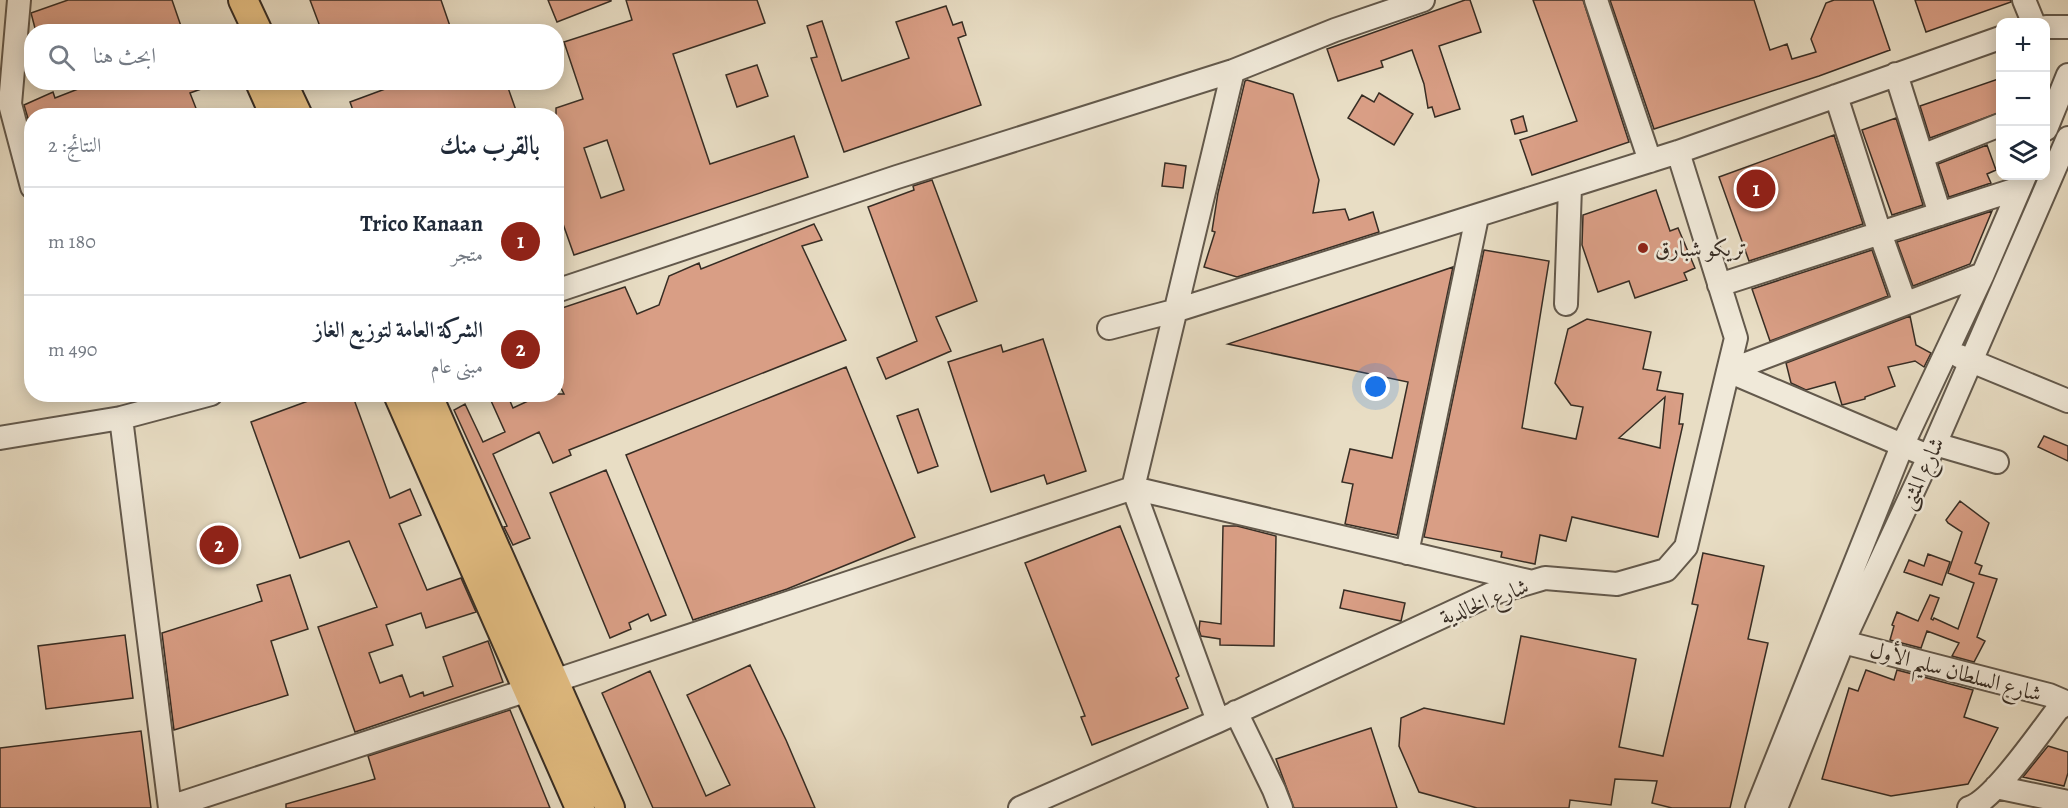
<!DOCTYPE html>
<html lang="ar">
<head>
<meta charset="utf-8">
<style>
  body { margin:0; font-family:Alegreya,Amiri,serif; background:#f2f2f3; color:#1f2937; direction:rtl }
  .controls { position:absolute; right:18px; top:18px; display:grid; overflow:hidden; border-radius:12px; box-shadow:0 3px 15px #0003 }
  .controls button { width:54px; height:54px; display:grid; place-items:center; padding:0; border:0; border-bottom:2px solid #e0e1e3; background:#fff; color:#1f2937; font:30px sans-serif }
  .you { position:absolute; left:1376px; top:387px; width:21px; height:21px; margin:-15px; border:4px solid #fff; border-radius:50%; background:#1a73e8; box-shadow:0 0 0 9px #1a73e833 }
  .badge { display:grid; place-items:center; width:39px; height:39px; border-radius:50%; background:#8f2418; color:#fff; font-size:20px; font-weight:700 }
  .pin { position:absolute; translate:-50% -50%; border:3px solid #fff; box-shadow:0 2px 6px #0006 }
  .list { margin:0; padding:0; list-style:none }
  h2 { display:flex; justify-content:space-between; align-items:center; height:78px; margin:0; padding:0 24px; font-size:26px }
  h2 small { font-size:20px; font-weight:400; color:#747a83 }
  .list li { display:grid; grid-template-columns:39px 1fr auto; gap:18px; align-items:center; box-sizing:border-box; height:108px; padding:0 24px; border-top:2px solid #e0e1e3 }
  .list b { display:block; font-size:22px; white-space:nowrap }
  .list p { margin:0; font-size:20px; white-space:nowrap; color:#747a83 }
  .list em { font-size:20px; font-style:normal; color:#747a83 }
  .icon { flex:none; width:33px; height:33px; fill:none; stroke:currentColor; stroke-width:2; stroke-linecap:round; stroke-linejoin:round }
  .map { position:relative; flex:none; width:2068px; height:808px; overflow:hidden; direction:ltr }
  .search { position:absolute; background:#fff; box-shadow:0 3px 15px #0003; left:24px; top:24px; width:540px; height:66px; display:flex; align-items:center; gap:15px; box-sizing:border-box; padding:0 21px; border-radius:24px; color:#747a83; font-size:22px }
  .panel { position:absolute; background:#fff; box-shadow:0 3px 15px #0003; left:24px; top:108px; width:540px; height:294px; border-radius:24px; direction:rtl }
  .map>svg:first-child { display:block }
  .building { fill:#d99e85; stroke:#372d24; stroke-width:1.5; fill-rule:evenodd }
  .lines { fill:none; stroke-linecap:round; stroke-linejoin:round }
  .minor-casing { stroke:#63594c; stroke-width:26 }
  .major-casing { stroke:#372d24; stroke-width:32 }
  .minor { stroke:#f0e9d9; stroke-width:22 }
  .major { stroke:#e4be82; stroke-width:28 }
  .poi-dot { fill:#8f2418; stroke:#f0e9d9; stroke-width:2 }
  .labels { text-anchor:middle; stroke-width:5; stroke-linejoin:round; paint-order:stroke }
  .poi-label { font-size:22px; fill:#372d24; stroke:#f0e9d9; text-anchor:start }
  .street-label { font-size:22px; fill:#372d24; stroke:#f0e9d9 }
</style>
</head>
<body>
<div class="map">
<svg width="2068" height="808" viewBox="0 0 2068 808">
  <rect width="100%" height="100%" fill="#e8ddc4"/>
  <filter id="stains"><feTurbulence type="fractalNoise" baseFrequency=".00333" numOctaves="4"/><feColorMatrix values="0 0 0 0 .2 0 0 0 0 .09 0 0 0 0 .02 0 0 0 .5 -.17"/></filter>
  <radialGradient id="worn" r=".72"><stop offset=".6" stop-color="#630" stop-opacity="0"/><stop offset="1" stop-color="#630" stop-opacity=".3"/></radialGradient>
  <path class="building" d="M68,0H172L183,32H36L31,13Z
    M310,0H441L452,32H322Z
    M548,0H611V1L557,22Z
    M626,0H757L765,23L673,54L710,164L794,136L808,177L574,255L556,204V108L583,99L564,42L632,20ZM607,140L624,190L601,198L584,148Z
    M1465,0H1470L1481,32L1439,46L1460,109L1435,117L1432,107L1428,108L1424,84L1412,50L1381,61L1383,67L1338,81L1327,49Z
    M1533,0H1583L1629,142L1532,175L1520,140L1577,121Z
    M1610,0H1754L1770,50L1787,44L1792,59L1816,52L1811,39L1826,3L1834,0H1873L1890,50L1819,76L1654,129Z
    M1915,0H2011V2L1926,32Z
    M946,6L953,25L962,22L966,35L958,38L981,105L844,152L811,58L817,57L807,26L822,21L842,81L909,58L896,22Z
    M757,65L768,96L737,107L726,75Z
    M2001,78V112L1930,138L1920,106Z
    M1247,80L1293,94L1319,180L1313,213L1345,209L1349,220L1373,212L1379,232L1237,277L1204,267L1215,232L1212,231L1218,193L1245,81Z
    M96,82H214L215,84L190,93L199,116H32V132L24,105L53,92L55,98Z
    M404,82H506L518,116H355L350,102Z
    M1379,93L1413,114L1394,145L1348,118L1362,95L1374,102Z
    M1523,116L1527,131L1515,134L1511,120Z
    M1896,118L1923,205L1892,215L1862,130Z
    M1834,135L1863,224L1749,261L1719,177Z
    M1987,145L1996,170L1987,174L1991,183L1949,197L1938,164Z
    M1165,163L1186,166L1183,188L1162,186Z
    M932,180L977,301L936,317L951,351L886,379L877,358L917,341L868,207L914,190L913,186Z
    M1656,190L1670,231L1678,228L1695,268L1684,273L1687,280L1635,298L1629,281L1598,292L1582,245L1583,215Z
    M1992,211L1970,264L1913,286L1897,242Z
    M814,224L822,240L802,246L846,340L569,450L571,455L553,463L539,432L493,454L530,538L513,545L504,527L507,526L454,410L465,404L483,442L505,432L488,394H507L513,408L543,394H564L556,378V310L625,287L637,314L659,305L669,276L699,263L701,269Z
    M1484,250L1549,261L1522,428L1576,439L1583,407L1571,405L1555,383L1568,329L1587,319L1651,332L1643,369L1661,372L1657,390L1683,394L1679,424H1683L1658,537L1572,517L1566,541L1540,535L1535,564L1501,557L1502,552L1424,537ZM1665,397L1660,448L1619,438Z
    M1872,250L1888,296L1770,341L1752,289Z
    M1453,267L1397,535L1345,524L1353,484L1342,482L1350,449L1392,458L1408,382L1228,344Z
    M1910,316L1916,345L1931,353L1924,367L1915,361L1888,367L1895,386L1865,397V399L1842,405L1835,382L1806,390L1791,383L1786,363Z
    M1043,339L1086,471L1047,484L1044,475L991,492L948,362L1001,345L1003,352Z
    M846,367L915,537L787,589L693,620L626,455Z
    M327,394H352L390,498L410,489L421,515L399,524L427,590L461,578L476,612L426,628L421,613L386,625L393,645L369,653L380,683L402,675L410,697L423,692L424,696L453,686L443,657L488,641L503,682L355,732L318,627L377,607L349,541L300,558L251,422Z
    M918,409L938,466L918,473L897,416Z
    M2044,436L2068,446V461L2038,447Z
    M606,470L666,615L651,621L648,614L629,623L631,629L610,638L550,493Z
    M1960,501L1989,523L1975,563L1982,566L1979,574L1997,579L1977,637L1985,641L1974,662L1952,656L1959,643L1927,631L1921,648L1890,640L1894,626L1892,625L1897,612L1918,621L1930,595L1939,598L1931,619L1933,620L1934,618L1958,629L1974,583L1948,573L1962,532L1948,523L1946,520Z
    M1120,526L1179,676L1176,678L1188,708L1092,745L1081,717L1085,716L1025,563Z
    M1223,526H1237L1276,536L1274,646L1220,645V639L1201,636L1199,630L1200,621L1221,624Z
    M1703,553L1764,566L1748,639L1768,643L1730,808H1672L1652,803L1657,781L1615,779L1611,805L1570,800L1569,808H1477L1419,792L1399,746L1401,718L1424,708L1504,724L1521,636L1636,659L1619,747L1663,756L1698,605L1692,604Z
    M1928,554L1950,562L1942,585L1904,572L1909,560L1924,566Z
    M290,575L308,629L271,641L288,695L174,730L162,633L262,601L257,585Z
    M1344,590L1405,603L1401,621L1340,608Z
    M125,635L133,698L46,709L38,646Z
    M750,665L786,740L815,808H653L602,693L650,671L706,796L730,785L687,695Z
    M1866,670L1894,680L1897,670L1973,690L1964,717L1998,728L1968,784L1891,796L1822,779L1849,688L1858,691Z
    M510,710L550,808H286V804L375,779L368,756Z
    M1371,728L1397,808H1294L1276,759Z
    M141,731L151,808H0V748Z
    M2048,746L2068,752V773L2064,786L2023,777Z"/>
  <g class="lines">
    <defs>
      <path id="minor" d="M19,0L10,104L32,187
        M1596,0L1650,161
        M2024,0L2033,22
        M2046,27H2068
        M1896,74L1940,214
        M1836,96L1880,233L1905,303
        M2046,129L2068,75
        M1678,152L1736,338L1728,371
        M1922,156L2000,125
        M1719,285L2020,188
        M556,291L897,177L1233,71L1335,30L1423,0
        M1566,304L1570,187
        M1109,328L1174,311L1678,152L2000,38
        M1959,356L2068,401
        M1728,371L1983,274
        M121,418L170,808
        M0,438L121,418L211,394
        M1935,444L1997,462
        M1407,553L1477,217
        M1843,642L2049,695L2068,703
        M554,681L1133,488L1528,581
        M1236,712L1274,790L1281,808
        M1218,721L1133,488L1233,71
        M1996,787L2068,802
        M170,807L528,690
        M1020,808L1218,721L1491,594L1545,578L1617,584L1666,570L1686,547L1728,371L1928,456
        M1757,808L1902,446L1983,274L2025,176
        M1776,808L1843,642L1935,444L2068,138
        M1969,808C1994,800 2040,732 2058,709L2068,703"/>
      <path id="major" d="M243,0L258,32
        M260,82L275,116
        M282,82L298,116
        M398,394L580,808
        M427,394L610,808"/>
    </defs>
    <use href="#minor" class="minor-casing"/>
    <use href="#major" class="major-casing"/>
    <use href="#minor" class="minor"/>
    <use href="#major" class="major"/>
  </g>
  <circle class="poi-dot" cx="1643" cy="248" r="6"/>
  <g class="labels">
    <g class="poi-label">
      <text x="1655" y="256">تريكو شبارق</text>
    </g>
    <g class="street-label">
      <text transform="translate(1921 473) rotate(-65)" y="8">شارع المثنى</text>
      <text transform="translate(1484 601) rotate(-21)" y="8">شارع الخالدية</text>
      <text transform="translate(1956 671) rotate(15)" y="8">شارع السلطان سليم الأول</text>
    </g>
  </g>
  <rect width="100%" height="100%" filter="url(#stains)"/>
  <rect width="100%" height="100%" fill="url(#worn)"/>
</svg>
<div class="controls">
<button>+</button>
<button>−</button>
<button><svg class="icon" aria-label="layers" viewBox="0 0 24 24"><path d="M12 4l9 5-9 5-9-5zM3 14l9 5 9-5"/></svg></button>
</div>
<div class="you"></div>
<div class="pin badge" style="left:1756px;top:189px">1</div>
<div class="pin badge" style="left:219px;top:545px">2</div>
<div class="search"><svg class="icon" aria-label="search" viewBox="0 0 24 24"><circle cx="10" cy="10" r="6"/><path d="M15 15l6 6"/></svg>ابحث هنا</div>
<section class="panel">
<h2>بالقرب منك<small>النتائج: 2</small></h2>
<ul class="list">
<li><span class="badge">1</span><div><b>Trico Kanaan</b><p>متجر</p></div><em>180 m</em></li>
<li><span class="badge">2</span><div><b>الشركة العامة لتوزيع الغاز</b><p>مبنى عام</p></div><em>490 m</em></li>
</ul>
</section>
</div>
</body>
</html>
